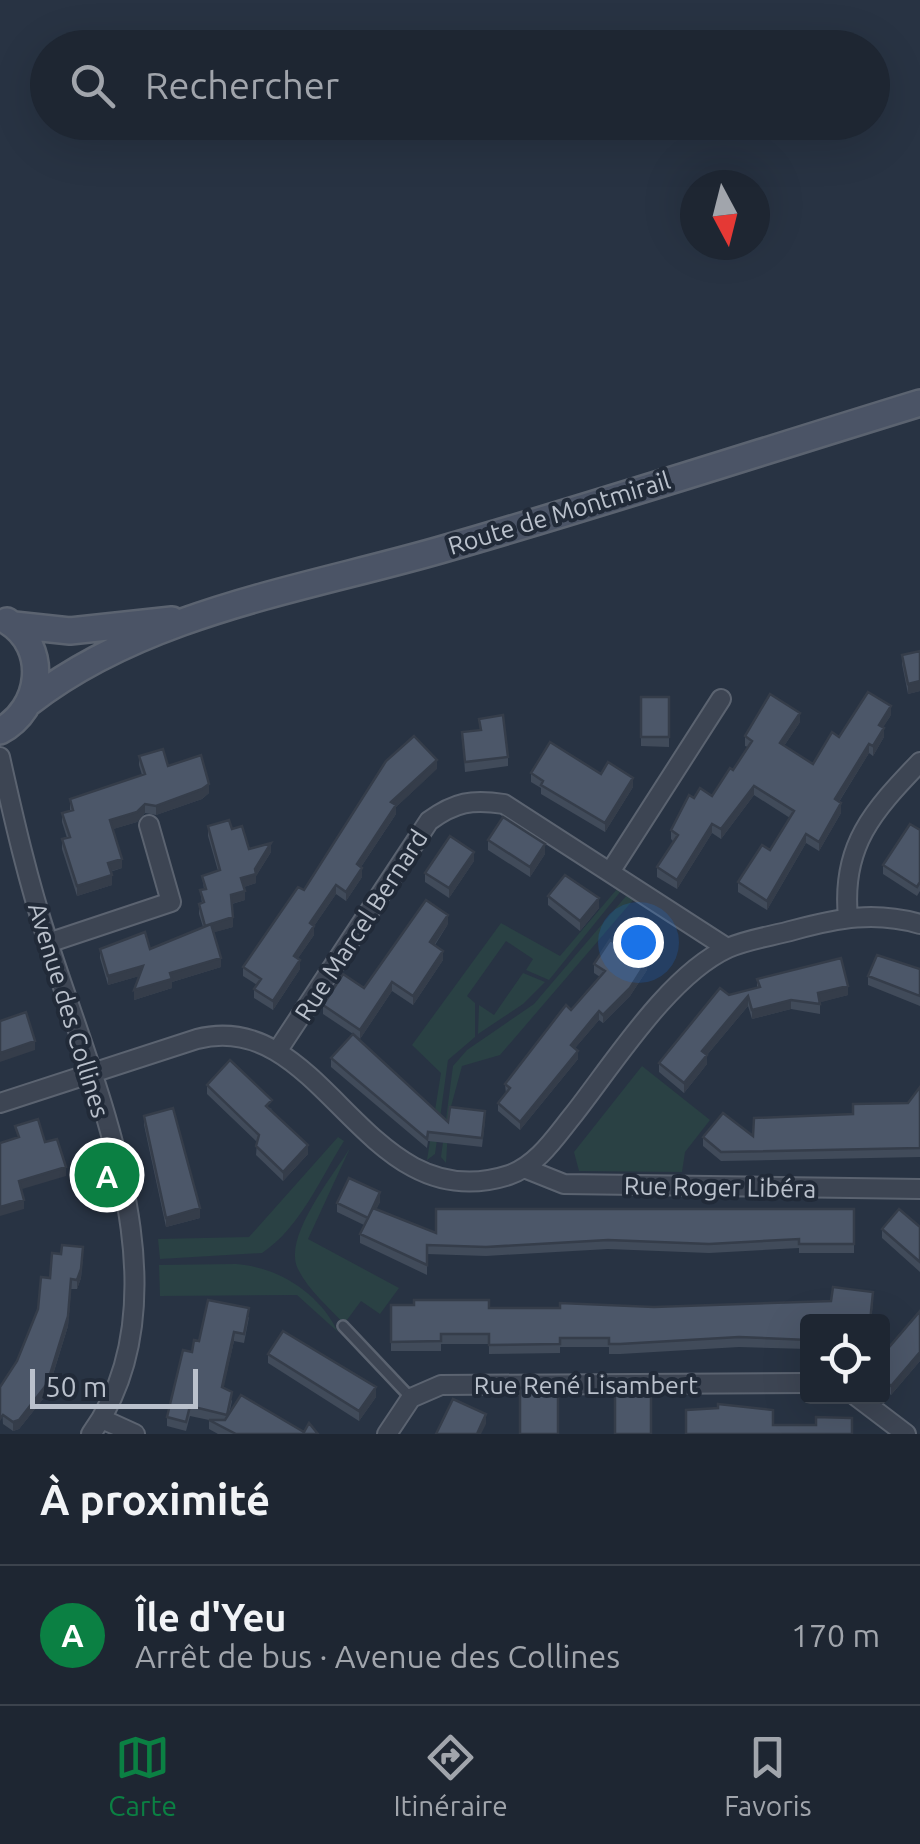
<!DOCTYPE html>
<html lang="fr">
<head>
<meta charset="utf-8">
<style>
  body { margin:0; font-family:Ubuntu,sans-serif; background:#2b323e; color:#f1f3f6 }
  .controls { position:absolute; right:30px; bottom:30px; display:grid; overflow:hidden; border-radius:10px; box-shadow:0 10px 40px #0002 }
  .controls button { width:90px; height:90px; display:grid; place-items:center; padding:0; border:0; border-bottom:2px solid #3c434d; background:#1e2632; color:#f1f3f6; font:50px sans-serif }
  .compass { position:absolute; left:680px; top:170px; width:90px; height:90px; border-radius:50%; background:#1e2632; box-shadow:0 10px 40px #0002; rotate:173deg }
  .scale { position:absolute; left:30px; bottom:25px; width:168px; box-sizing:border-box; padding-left:10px; border:5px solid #bac1cc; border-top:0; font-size:28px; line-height:35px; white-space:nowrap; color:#bac1cc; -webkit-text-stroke:8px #212a38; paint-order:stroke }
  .you { position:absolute; left:638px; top:942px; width:35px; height:35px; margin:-25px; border:8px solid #fff; border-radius:50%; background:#1a73e8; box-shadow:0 0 0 15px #1a73e833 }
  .badge { display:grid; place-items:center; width:65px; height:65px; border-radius:50%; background:#0b8043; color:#fff; font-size:32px; font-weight:700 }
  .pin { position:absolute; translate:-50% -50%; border:5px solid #fff; box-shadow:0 2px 10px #0006 }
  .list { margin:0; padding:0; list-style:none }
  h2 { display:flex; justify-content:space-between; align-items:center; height:130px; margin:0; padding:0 40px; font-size:42px }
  h2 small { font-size:32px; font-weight:400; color:#a1a5ac }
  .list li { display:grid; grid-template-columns:65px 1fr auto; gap:30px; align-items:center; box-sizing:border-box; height:140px; padding:0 40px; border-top:2px solid #3c434d }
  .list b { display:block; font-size:38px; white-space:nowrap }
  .list p { margin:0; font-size:32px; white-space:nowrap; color:#a1a5ac }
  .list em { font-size:32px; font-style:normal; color:#a1a5ac }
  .icon { flex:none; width:55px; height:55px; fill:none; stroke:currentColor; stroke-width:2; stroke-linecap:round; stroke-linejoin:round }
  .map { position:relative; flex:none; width:920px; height:1434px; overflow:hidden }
  .search { position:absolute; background:#1e2632; box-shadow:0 10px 40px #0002; left:30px; right:30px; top:30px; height:110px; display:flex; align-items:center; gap:25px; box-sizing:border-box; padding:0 35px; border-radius:55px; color:#a1a5ac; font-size:38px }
  .sheet { height:270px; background:#1e2632 }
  nav { display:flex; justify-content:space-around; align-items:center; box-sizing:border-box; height:140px; border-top:2px solid #3c434d; background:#1e2632; font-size:28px; color:#a1a5ac }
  nav a { display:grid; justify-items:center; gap:5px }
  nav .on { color:#0b8043 }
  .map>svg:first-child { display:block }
  .green { fill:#2a4144 }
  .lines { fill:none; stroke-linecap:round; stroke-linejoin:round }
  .lane-casing { stroke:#5b6370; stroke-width:14 }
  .street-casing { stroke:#5b6370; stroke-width:22 }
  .secondary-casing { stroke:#5b6370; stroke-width:30 }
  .lane { stroke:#3d4553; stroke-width:9 }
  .street { stroke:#3d4553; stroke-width:18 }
  .secondary { stroke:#4b5466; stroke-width:25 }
  .wall { fill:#414b5a }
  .shaded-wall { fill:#353d4a }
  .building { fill:#4c5769; stroke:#353d4a; stroke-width:2.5 }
  .labels { text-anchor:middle; stroke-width:8; stroke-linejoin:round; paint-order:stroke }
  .street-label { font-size:25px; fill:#bac1cc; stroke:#212a38 }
</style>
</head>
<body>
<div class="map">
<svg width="920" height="1434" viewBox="0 0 920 1434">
  <rect width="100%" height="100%" fill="#283343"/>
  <path class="green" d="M617,889L621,891L549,980L526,970L533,959L506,941L467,996L475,1003V1037L448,1060L435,1154L427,1160L441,1073L412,1045L501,923L560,956Z
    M627,895L634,899L500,1055L462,1066L449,1114L446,1163L441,1157L453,1066L467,1050L534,1004Z
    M523,973L545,982L523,1004L478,1034L479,1005L494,1015Z
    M642,1066L710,1120L685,1152L682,1172L579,1171L574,1152Z
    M338,1137L344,1141C320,1179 300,1228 262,1253L160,1259L158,1239L249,1237Z
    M350,1148L308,1239L399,1288L380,1314L361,1301L344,1324C329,1307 308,1290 298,1269C282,1238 333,1176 350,1148Z
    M236,1264C279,1267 320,1294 338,1332L297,1295L160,1296L159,1265Z"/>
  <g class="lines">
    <defs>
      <path id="lane" d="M343,1326L411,1398"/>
      <path id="street" d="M0,757C14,820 28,881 48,942C94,1087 191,1295 91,1434
        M610,872L721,699
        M848,917C841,846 873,811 920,762
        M48,943L171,902L149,825
        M278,1050L429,821C455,802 472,799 504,804L727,948
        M0,1103L197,1039C324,1006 364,1222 509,1175C538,1165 556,1136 574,1114C614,1063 669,975 728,948C748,939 773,936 794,930C838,918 875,911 920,924
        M524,1168L564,1184L920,1189
        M856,1396L906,1434
        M102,1419L135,1434
        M387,1434L411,1398L441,1385L808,1383"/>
      <path id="secondary" d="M14,625L70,631L172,620
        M30,702C144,613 304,589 440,550C601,504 760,452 920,403
        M0,731C42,709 50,647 7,621"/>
    </defs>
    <use href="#lane" class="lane-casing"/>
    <use href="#street" class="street-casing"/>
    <use href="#secondary" class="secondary-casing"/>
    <use href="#lane" class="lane"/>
    <use href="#street" class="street"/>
    <use href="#secondary" class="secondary"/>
  </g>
  <path class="wall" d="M920,651V691L908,694L902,664V655Z
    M641,697H669V747L641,746Z
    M891,715L883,727L884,737L873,756L869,753L839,802L841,813L819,851L806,843L767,910L738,892V882L770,850L790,818L754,795L721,839L712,833L677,889L657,877V867L674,842L671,839V830L694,798L712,796L733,770L748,747L745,746V736L800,722L784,746L813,764L839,737Z
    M479,719L508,757V766L465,772L462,732L480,730Z
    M139,756L168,766L209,793L202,799L156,815L145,813L137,822L113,829L122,868L110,872L112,885L77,896L62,849V839L67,838L62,822V813L70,810V799L142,775L139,765Z
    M437,769L396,807V814L361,867L362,877L346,901L336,894L314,926V935L298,958L300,969L273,1010L254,998V989L257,985L243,976V967L304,890Z
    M531,773L601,774L633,787L605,832L541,794V788L531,782Z
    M208,826L232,829L249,849L271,852L256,876V883L244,887L245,900L232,904L233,927L214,932L221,967L172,982V988L134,1000L139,976L108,985L100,958V949H150L203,927L199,914V904L202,903L200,890L204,889L202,876L218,871L208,836Z
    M920,830V891L917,896L883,874V865Z
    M488,840L545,854L530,877L488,850Z
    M474,861L449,898L425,882V873Z
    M548,896L599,908L580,931L548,905Z
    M448,924L435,945L443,960L413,1005L392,991L360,1039L356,1036L448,1122L485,1120L482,1147L428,1141L427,1148L331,1067V1058L353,1034L323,1014V1005L364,988Z
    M594,964L647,970L630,996L603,1023L599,1020L575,1048L578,1059L520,1130L498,1111V1103L506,1094L505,1084L600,977L594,973Z
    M920,969V1006L868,985V976Z
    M757,979L848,995L820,1002V1014L791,1009L752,1019L748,1006L707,1055V1064L684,1093L659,1072V1063L729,995L757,988Z
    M207,1085L272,1109L270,1110L308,1154L283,1181L256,1155L257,1142L207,1094Z
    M920,1087V1157L721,1161L703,1146V1137L753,1136L908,1103Z
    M144,1116L200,1218L166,1227L144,1125Z
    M380,1202L376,1209L436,1233L854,1209V1253H799V1248L709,1253L608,1249L486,1256L427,1254V1275L360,1243V1234L364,1225L337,1212V1203Z
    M920,1227V1272L882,1238V1229Z
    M83,1256L81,1278L77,1289H71L68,1326L47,1394L19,1429L13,1431L3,1424L0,1387L17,1361L50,1278Z
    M873,1301L871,1322H808V1349L739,1347L620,1354H609V1347H560V1353L489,1354V1344H441V1351H391V1305L489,1308L654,1307Z
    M920,1311V1361L891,1395L882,1387V1340L890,1346Z
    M249,1317L244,1343L234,1341L223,1388L232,1401L229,1414L318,1434H218L209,1429V1420L190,1416L186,1431L167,1426V1417L199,1341Z
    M268,1354L376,1397L359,1421L268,1363Z"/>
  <path class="shaded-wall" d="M920,681V691L908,694V684Z
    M891,706V715L879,734V725Z
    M800,713V722L780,752V743Z
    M884,728V737L873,756V746Z
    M869,744V753L835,808V799Z
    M437,760V769L396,807V814L357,873V864L391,802Z
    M633,778V787L605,832V823Z
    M209,784V793L202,799L156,815V806Z
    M754,786V795L721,839V829Z
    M841,803V813L819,851V842Z
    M145,804V813L137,822L110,830V820Z
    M712,824V833L677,889V880Z
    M806,834V843L767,910V901Z
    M271,843V852L256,876V883L241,888V878L255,869Z
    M545,844V854L530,877V867Z
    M474,852V861L449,898V888Z
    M122,859V868L108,872V863Z
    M362,868V877L346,901V892Z
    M112,875V885L77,896V886Z
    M336,885V894L310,932V923Z
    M245,891V900L231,904V895Z
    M599,898V908L580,931V921Z
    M448,915V924L430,951V942Z
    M233,917V927L205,935V926Z
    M314,926V935L294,964V956Z
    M443,951V960L413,1005V996Z
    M221,958V967L172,982V988L134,1000V990L170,973Z
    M300,960V969L273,1010V1001Z
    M647,961V970L630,996L603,1023V1015Z
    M143,966V975L108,985V976Z
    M392,982V991L360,1039V1030Z
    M848,986V995L818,1003V993Z
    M748,996V1006L707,1055V1064L684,1093V1083L702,1051Z
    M791,1000V1009L752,1019V1010Z
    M599,1011V1020L571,1053V1045Z
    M35,1041V1050L0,1062V1053Z
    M578,1051V1059L520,1130V1122Z
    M308,1145V1154L283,1181V1172Z
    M66,1167V1176L19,1190V1181Z
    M380,1192V1202L368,1227V1218Z
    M24,1200V1209L0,1216V1207Z
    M200,1208V1218L166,1227V1218Z
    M83,1247L81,1278L77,1289V1280Z
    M71,1289L68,1326L47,1394L19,1429L13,1431V1422Z
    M234,1332V1341L222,1396V1387Z
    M920,1352V1361L891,1395V1386Z
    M376,1387V1397L359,1421V1411Z
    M486,1414V1424L481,1434H477Z"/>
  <path class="building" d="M920,651V681L908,684L902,655Z
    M868,692L891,706L879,725L884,728L873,746L869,744L835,799L841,803L819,842L806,834L767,901L738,882L762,845L770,850L794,811L754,786L721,829L712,824L677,880L657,867L678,835L671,830L689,795L694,798L700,788L712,796L730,768L733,770L752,741L745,736L770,694L800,713L780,743L813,764L832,732L839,737Z
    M641,697H669V737H641Z
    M503,715L508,757L465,762L462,732L481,730L479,719Z
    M414,736L437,760L391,802L396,805L357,864L362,868L346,892L336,885L310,923L314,926L294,956L300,960L273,1001L254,989L261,979L243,967L298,887L304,890L386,761Z
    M550,742L601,774L608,762L633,778L605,823L541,785L543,781L531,773Z
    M163,749L168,766L201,755L209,784L202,789L156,806L145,804L137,812L110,820L122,859L108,863L112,875L77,886L62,839L70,837L62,813L73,810L70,799L145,774L139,756Z
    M503,817L545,844L530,867L488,840Z
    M229,820L232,829L242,826L249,849L271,843L255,869L256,874L241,878L245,891L231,895L233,917L205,926L199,904L204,902L200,890L206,889L202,876L220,870L208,826Z
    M910,824L920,830V882L917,887L883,865Z
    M450,836L474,852L449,888L425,873Z
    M565,875L599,898L580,921L548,896Z
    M426,900L448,915L430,942L443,951L413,996L392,982L360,1030L323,1005L343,974L364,988Z
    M211,924L221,958L170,973L172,979L134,990L143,966L108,976L100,949L145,932L150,949Z
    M610,940L647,961L630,988L603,1015L599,1011L571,1045L578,1051L520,1122L498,1103L510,1088L505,1084L566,1005L571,1010L605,971L594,964Z
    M877,955L920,969V996L868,976Z
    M841,958L848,986L818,993L820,1004L791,1000L752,1010L748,996L702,1051L707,1055L684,1083L659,1063L720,988L729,995L760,987L757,979Z
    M26,1012L35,1041L0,1053V1021Z
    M353,1034L448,1122L450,1107L485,1111L482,1138L428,1132L427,1139L331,1058Z
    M230,1060L272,1100L266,1106L308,1145L283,1172L256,1146L259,1135L207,1085Z
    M920,1087V1148L721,1152L703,1137L723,1113L753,1136L754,1118L853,1114V1104L908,1103Z
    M173,1108L200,1208L166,1218L144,1116Z
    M38,1119L45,1142L57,1139L66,1167L19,1181L24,1200L0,1207V1143L19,1137L15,1126Z
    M349,1178L380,1192L368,1218L337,1203Z
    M373,1208L436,1233V1209H854V1244H799V1239L709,1244L608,1240L486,1247L427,1245V1265L360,1234Z
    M899,1209L920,1227V1262L882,1229Z
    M62,1245L83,1247L81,1269L77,1280L71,1279L68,1316L47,1384L19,1420L13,1422L3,1415L0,1419V1387L17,1361L38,1309L41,1277L50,1278L52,1253L61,1254Z
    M833,1287L873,1292L870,1322H808V1340L739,1337L620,1344H609V1338H560V1344L489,1345V1334H441V1341L391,1342V1305H414V1300H489V1308H560V1303L654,1307L831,1301Z
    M208,1300L249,1308L244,1334L234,1332L222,1387L232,1392L227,1415L190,1406L186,1422L167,1417L183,1350L192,1352L194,1340L199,1341Z
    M920,1311V1352L891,1386L882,1378V1340L890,1346Z
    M283,1331L376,1387L359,1411L268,1354Z
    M558,1387V1434H520V1388Z
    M615,1387L651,1388V1434H615Z
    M241,1395L304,1432L309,1423L318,1434H236L209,1420H225Z
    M453,1399L486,1414L477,1434H436Z
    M718,1404L773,1410V1425H816V1417L852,1418V1434H686V1410L718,1408Z"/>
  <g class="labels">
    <g class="street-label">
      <text transform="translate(559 513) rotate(-17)" y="9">Route de Montmirail</text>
      <text transform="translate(361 925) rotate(-57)" y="9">Rue Marcel Bernard</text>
      <text transform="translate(69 1010) rotate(73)" y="9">Avenue des Collines</text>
      <text transform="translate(720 1187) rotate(1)" y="9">Rue Roger Libéra</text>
      <text x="586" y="1394">Rue René Lisambert</text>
    </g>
  </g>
</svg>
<div class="controls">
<button><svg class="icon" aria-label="locate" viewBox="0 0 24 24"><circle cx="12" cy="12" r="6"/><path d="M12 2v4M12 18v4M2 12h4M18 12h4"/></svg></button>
</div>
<svg class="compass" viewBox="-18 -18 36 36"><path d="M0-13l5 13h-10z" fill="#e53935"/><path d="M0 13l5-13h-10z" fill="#a1a5ac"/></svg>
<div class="scale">50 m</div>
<div class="you"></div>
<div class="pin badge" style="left:107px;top:1175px">A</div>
<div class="search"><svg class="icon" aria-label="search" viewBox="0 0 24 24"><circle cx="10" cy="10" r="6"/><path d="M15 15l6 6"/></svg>Rechercher</div>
</div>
<section class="sheet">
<h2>À proximité<small></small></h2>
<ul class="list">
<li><span class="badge">A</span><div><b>Île d'Yeu</b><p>Arrêt de bus · Avenue des Collines</p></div><em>170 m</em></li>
</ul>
</section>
<nav>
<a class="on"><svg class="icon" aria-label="map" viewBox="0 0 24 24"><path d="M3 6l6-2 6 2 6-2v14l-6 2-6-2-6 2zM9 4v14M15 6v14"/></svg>Carte</a>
<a><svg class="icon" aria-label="directions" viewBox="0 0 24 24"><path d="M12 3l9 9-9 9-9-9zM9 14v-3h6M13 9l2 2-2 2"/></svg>Itinéraire</a>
<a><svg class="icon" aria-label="saved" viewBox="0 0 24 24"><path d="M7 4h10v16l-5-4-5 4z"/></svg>Favoris</a>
</nav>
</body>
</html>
